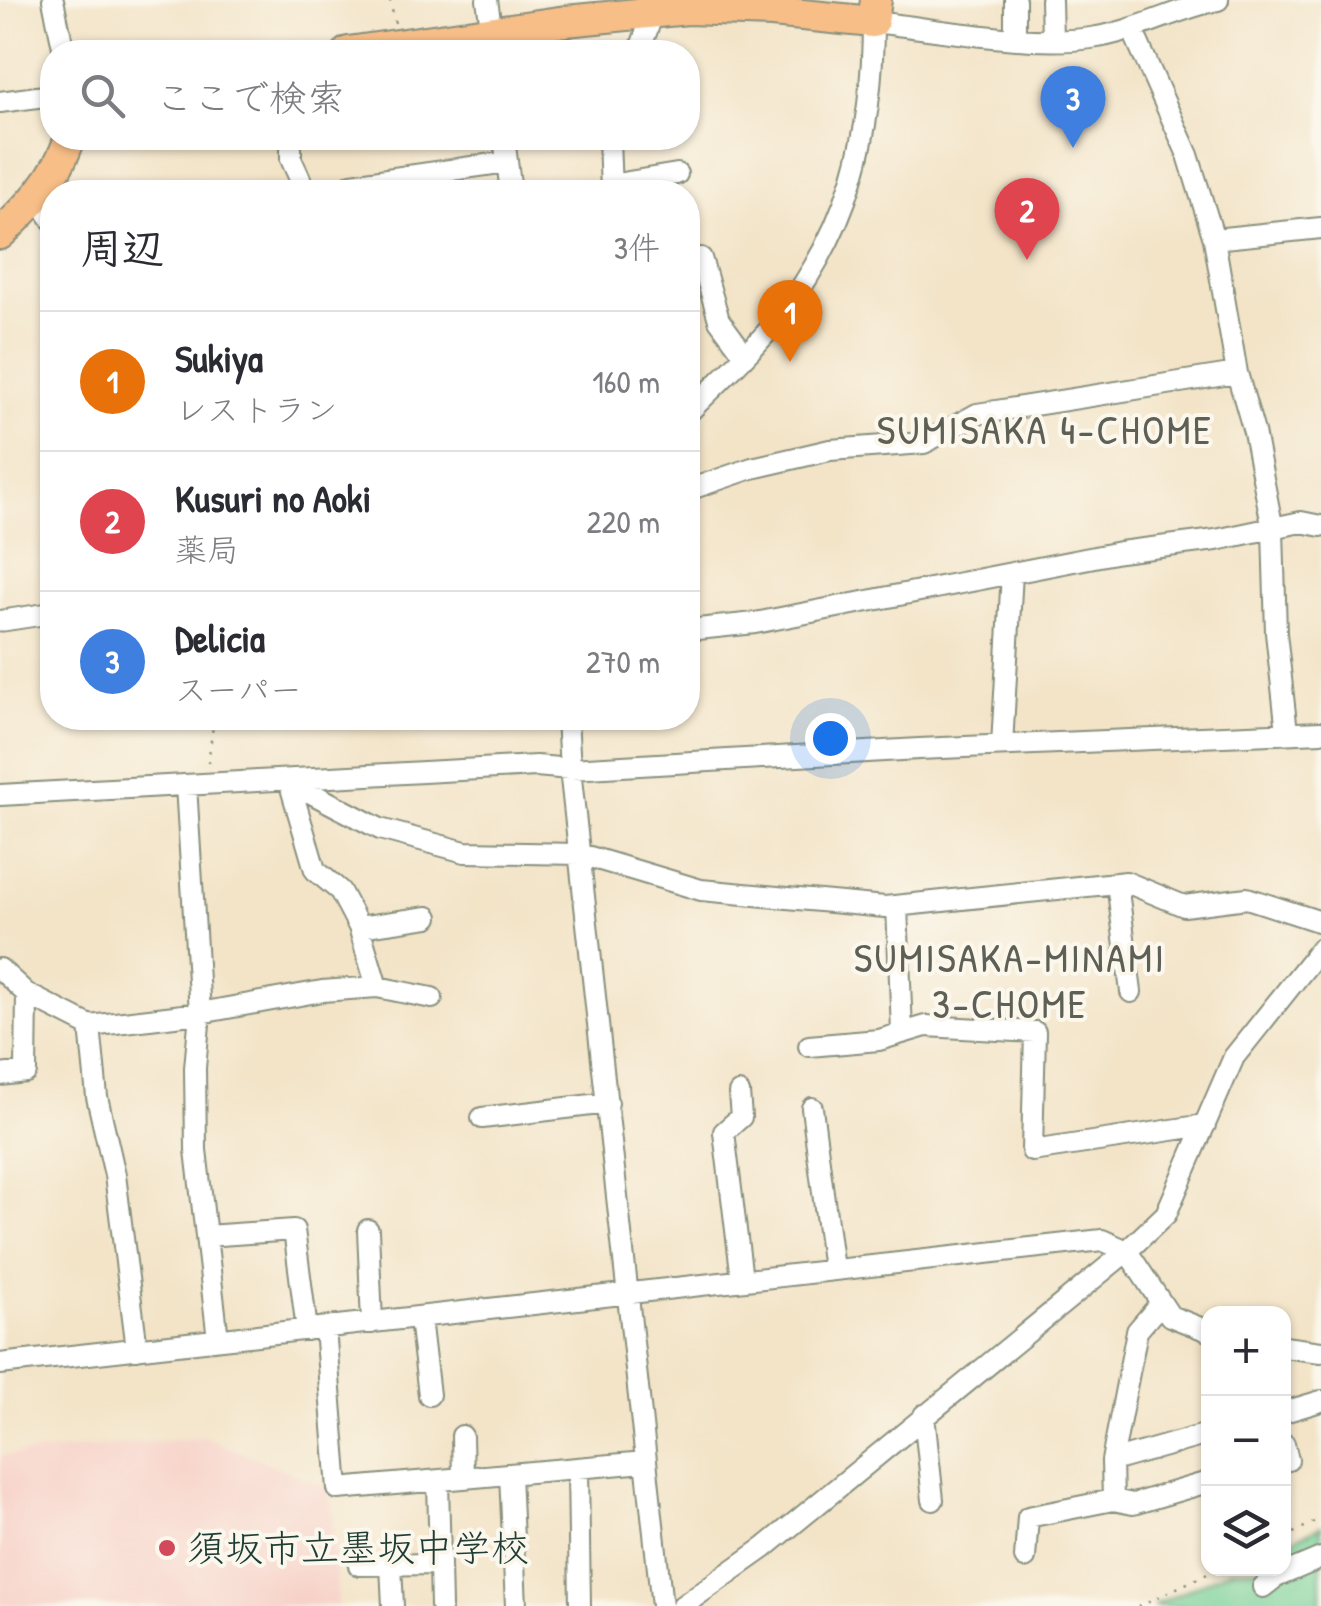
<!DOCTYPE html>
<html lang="ja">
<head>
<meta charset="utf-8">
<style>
  body { margin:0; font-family:"Patrick Hand","Klee One",sans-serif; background:#f7f7f7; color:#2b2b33 }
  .controls { position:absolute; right:30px; bottom:30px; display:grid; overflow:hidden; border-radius:20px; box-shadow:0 2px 8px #0004 }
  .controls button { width:90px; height:90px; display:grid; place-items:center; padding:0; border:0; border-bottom:2px solid #e1e1e2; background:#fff; color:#2b2b33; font:50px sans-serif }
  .you { position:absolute; left:830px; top:738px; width:35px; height:35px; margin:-25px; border:8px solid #fff; border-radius:50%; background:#1a73e8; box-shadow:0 0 0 15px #1a73e833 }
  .badge { display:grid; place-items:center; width:65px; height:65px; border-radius:50%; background:#d1495b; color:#fff; font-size:32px; font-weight:700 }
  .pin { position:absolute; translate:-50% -82px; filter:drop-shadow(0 2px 5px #0008) }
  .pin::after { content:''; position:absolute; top:52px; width:35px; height:30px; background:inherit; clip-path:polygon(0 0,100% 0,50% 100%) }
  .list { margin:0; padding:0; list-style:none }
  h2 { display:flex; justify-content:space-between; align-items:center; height:130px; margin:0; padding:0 40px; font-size:42px }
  h2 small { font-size:32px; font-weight:400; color:#7c7c81 }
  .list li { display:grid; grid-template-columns:65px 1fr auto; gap:30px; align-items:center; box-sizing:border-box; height:140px; padding:0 40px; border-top:2px solid #e1e1e2 }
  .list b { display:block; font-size:38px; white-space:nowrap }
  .list p { margin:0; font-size:32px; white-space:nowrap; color:#7c7c81 }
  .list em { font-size:32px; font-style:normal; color:#7c7c81 }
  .icon { flex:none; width:55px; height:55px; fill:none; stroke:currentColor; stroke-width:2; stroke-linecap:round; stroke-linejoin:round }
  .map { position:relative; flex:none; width:1321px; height:1606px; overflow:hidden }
  .search { position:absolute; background:#fff; box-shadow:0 2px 8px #0004; left:40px; top:40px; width:660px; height:110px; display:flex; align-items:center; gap:25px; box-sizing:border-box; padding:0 35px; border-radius:40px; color:#7c7c81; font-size:38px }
  .panel { position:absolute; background:#fff; box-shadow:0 2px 8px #0004; left:40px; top:180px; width:660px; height:550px; border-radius:40px }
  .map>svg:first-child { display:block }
  .built { fill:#f7d1c8 }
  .green { fill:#76cf95; stroke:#4a8664; stroke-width:2.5 }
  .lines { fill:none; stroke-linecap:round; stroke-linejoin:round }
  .minor-casing { stroke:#89907e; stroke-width:24 }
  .highway-casing { stroke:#89907e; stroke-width:34 }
  .path { stroke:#89907e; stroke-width:2.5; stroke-dasharray:2.5 8; stroke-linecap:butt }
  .minor { stroke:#fff; stroke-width:20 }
  .highway { stroke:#f7be87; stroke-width:30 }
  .poi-dot { fill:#d1495b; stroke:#fbf7ec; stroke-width:4 }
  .labels { text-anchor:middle; stroke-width:8; stroke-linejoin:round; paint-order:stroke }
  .poi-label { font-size:38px; fill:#1f3d34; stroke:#fbf7ec; text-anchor:start }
  .neighbourhood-label { font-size:40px; letter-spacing:2.5px; fill:#5e5f55; stroke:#fbf7ec }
</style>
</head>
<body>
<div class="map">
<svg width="1321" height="1606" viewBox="0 0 1321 1606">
  <rect width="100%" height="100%" fill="#fbf7ec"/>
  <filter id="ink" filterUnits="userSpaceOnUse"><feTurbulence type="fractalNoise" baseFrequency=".01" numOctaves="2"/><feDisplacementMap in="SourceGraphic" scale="20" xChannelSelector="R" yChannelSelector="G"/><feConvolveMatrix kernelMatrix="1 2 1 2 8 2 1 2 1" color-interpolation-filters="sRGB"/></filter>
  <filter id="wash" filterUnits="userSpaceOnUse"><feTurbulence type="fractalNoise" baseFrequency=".0048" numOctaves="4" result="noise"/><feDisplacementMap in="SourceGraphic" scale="40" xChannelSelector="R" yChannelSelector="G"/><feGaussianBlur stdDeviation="2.25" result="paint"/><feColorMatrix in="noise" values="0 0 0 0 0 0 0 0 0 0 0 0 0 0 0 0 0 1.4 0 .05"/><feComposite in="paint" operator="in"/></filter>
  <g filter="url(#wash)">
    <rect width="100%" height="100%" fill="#f3e4c8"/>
    <path class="built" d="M204,1437L330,1489L338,1606H0V1456Z"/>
    <path class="green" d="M1321,1526V1606H1153L1232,1569L1284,1568V1544Z"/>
  </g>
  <g filter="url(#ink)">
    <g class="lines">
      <defs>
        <path id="minor" d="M53,0L64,52
          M487,0L495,52
          M1015,0V37
          M1051,0L1052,39
          M1132,29L1188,155L1214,239L1237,373L1254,432L1273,530L1276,633L1287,732
          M639,52L654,11
          M0,102L52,95
          M291,138V159L306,192
          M504,138L511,192
          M609,138L611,192
          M610,185L677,174
          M353,192L352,184L507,162
          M39,198L52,220
          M1214,239L1321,228
          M688,261L701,258L719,320L745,355
          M688,413C718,382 752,352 779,318C850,228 873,134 873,22C936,29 1031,47 1091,38C1136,32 1175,9 1218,0
          M688,490L752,468L830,450L924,443L977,414L1237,373
          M0,621L52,613
          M688,630L755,623L1120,552L1216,540L1301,522L1321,526
          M567,718L570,769L662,1606
          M1002,745L1012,573
          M289,781L315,870L340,891L359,927L377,987
          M290,782L380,829L465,852L580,854L701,890L885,907L1126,882L1184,906L1247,898L1321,922
          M186,785L200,1013L195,1068L196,1150L218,1339
          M0,795L536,766L570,769L919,749L1321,732
          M1117,883L1131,992
          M897,906L902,1032
          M359,927L428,917
          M0,969L27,994L90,1026L200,1013L322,991L377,987L432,998
          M90,1026L97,1097L115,1175L137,1349
          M809,1046L879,1040L926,1026L1035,1032L1032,1151L1205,1125
          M0,1075L26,1072L27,994
          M739,1093L741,1117L724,1132L742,1279
          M812,1108L833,1269
          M482,1118L608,1103
          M368,1230L372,1323
          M206,1236L294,1230L307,1330
          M420,1318L429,1395
          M325,1328L338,1489L645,1462
          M1284,1347L1321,1352
          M0,1364L1102,1240L1127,1251L1170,1316L1208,1331
          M1284,1412L1321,1401
          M924,1415L933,1500
          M462,1436L463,1478
          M1284,1444L1288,1460L1284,1461
          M1112,1461L1208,1434
          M578,1468L580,1606
          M510,1474L516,1606
          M438,1481L441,1606
          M1113,1500L1133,1504L1208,1482
          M1025,1558L1028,1517L1113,1500L1112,1461L1137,1331L1160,1304
          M359,1565L440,1564
          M391,1565L393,1606
          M1263,1587L1276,1577L1321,1558
          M682,1606L764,1548L1127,1251L1166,1214L1234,1057L1321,948"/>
        <path id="highway" d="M348,52L566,21L688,9L772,12L873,22L876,0
          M0,234C31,205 56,179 70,138"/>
      </defs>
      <use href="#minor" class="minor-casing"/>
      <use href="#highway" class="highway-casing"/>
      <path class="path" d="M390,0L395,24
        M208,763L214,718
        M1284,1538L1321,1518
        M1138,1606L1220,1568"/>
      <use href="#minor" class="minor"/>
      <use href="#highway" class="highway"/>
    </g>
  </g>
  <circle class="poi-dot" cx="167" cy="1548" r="10"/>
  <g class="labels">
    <g class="poi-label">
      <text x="187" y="1561">須坂市立墨坂中学校</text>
    </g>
    <g class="neighbourhood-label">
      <text x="1045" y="444">SUMISAKA 4-CHOME</text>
      <text x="1010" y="972">SUMISAKA-MINAMI<tspan x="1010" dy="46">3-CHOME</tspan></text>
    </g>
  </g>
</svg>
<div class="controls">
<button>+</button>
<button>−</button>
<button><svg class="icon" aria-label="layers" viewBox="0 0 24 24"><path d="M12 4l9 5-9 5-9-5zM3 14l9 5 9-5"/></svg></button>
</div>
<div class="you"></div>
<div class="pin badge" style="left:790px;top:362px;background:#e8710a">1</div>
<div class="pin badge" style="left:1027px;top:260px;background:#e0444e">2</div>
<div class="pin badge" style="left:1073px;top:148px;background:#3f7fe0">3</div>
<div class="search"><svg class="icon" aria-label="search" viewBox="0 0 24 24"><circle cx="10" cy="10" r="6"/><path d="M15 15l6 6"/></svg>ここで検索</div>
<section class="panel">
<h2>周辺<small>3件</small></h2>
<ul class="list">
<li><span class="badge" style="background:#e8710a">1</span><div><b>Sukiya</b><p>レストラン</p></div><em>160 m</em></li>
<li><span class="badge" style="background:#e0444e">2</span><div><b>Kusuri no Aoki</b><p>薬局</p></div><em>220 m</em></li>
<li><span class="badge" style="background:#3f7fe0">3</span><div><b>Delicia</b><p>スーパー</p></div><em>270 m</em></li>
</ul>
</section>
</div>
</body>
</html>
